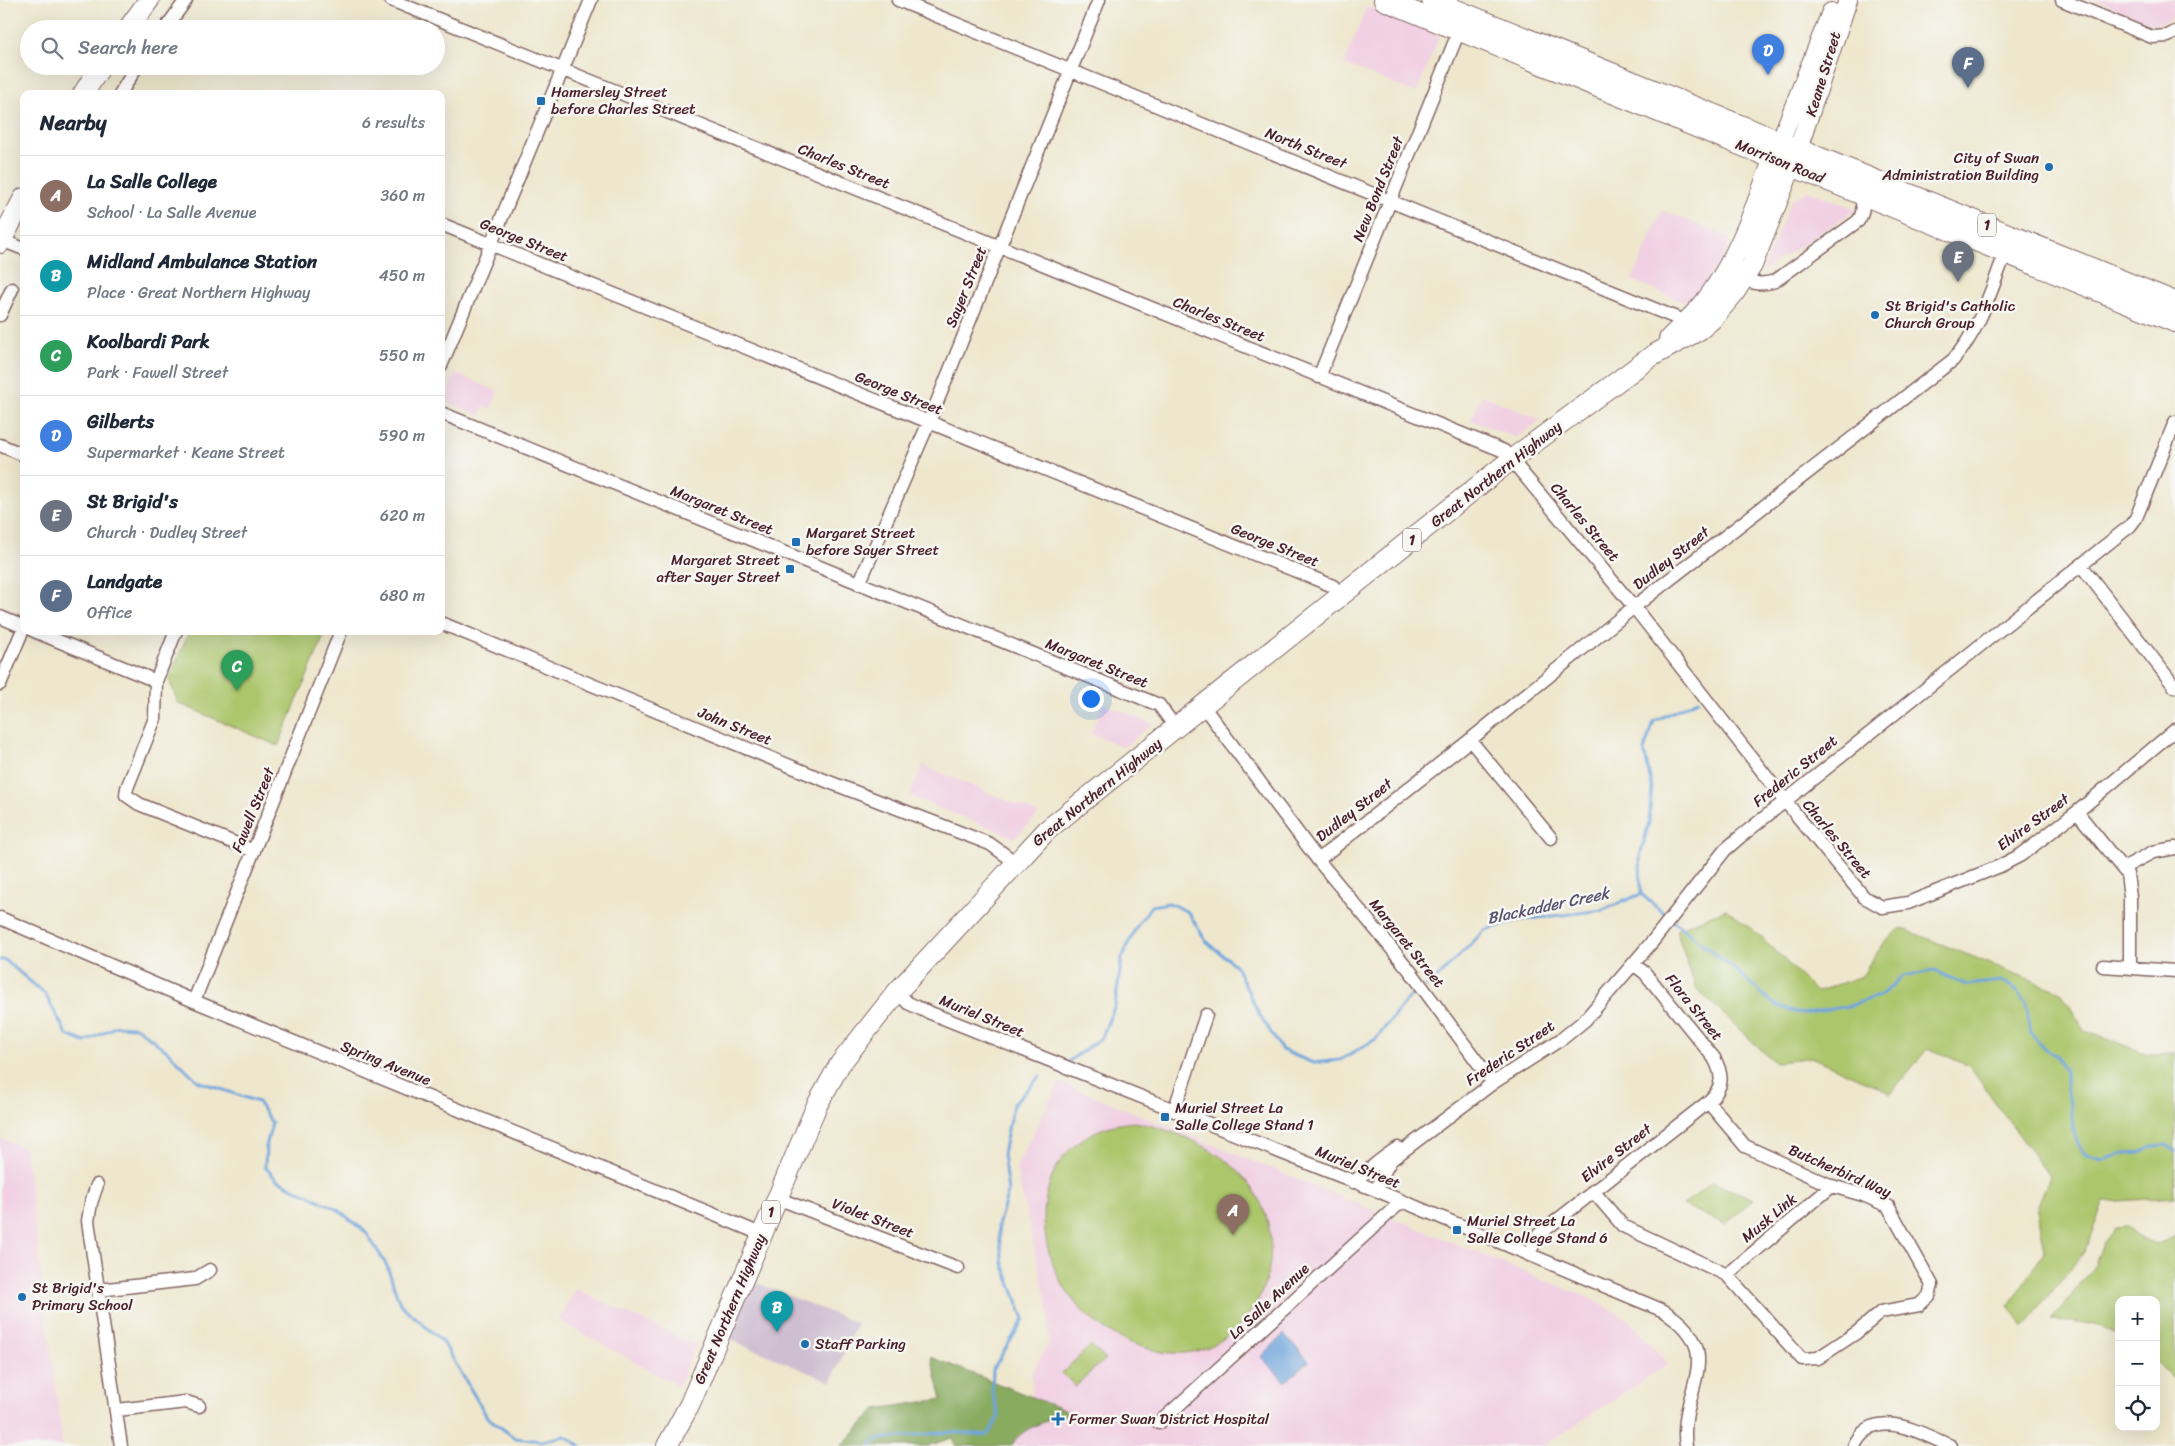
<!DOCTYPE html>
<html lang="en">
<head>
<meta charset="utf-8">
<style>
  body { margin:0; font-family:Sriracha,sans-serif; background:#f2f2f3; color:#1f2937 }
  .controls { position:absolute; right:15px; bottom:15px; display:grid; overflow:hidden; border-radius:10px; box-shadow:0 5px 20px #0002 }
  .controls button { width:45px; height:45px; display:grid; place-items:center; padding:0; border:0; border-bottom:1px solid #e0e1e3; background:#fff; color:#1f2937; font:25px sans-serif }
  .you { position:absolute; left:1090px; top:698px; width:18px; height:18px; margin:-12px; border:4px solid #fff; border-radius:50%; background:#1a73e8; box-shadow:0 0 0 8px #1a73e833 }
  .badge { display:grid; place-items:center; width:32px; height:32px; border-radius:50%; background:#7c3aed; color:#fff; font-size:16px; font-weight:700 }
  .pin { position:absolute; translate:-50% -41px; filter:drop-shadow(0 1px 2px #0008) }
  .pin::after { content:''; position:absolute; top:26px; width:18px; height:15px; background:inherit; clip-path:polygon(0 0,100% 0,50% 100%) }
  .list { margin:0; padding:0; list-style:none }
  h2 { display:flex; justify-content:space-between; align-items:center; height:65px; margin:0; padding:0 20px; font-size:21px }
  h2 small { font-size:16px; font-weight:400; color:#747a83 }
  .list li { display:grid; grid-template-columns:32px 1fr auto; gap:15px; align-items:center; box-sizing:border-box; height:80px; padding:0 20px; border-top:1px solid #e0e1e3 }
  .list b { display:block; font-size:19px; white-space:nowrap }
  .list p { margin:0; font-size:16px; white-space:nowrap; color:#747a83 }
  .list em { font-size:16px; font-style:normal; color:#747a83 }
  .icon { flex:none; width:28px; height:28px; fill:none; stroke:currentColor; stroke-width:2; stroke-linecap:round; stroke-linejoin:round }
  .map { position:relative; flex:none; width:2175px; height:1446px; overflow:hidden }
  .search { position:absolute; background:#fff; box-shadow:0 5px 20px #0002; left:20px; top:20px; width:425px; height:55px; display:flex; align-items:center; gap:12px; box-sizing:border-box; padding:0 18px; border-radius:28px; color:#747a83; font-size:19px }
  .panel { position:absolute; background:#fff; box-shadow:0 5px 20px #0002; left:20px; top:90px; width:425px; height:545px; border-radius:10px }
  .map>svg:first-child { display:block }
  .built { fill:#f1d0e3 }
  .industrial { fill:#cebed1 }
  .green { fill:#acc66c; stroke:#7b724c }
  .forest { fill:#89ab60; stroke:#6a6546 }
  .water { fill:#6ea4dc; stroke:#5c6284 }
  .lines { fill:none; stroke-linecap:round; stroke-linejoin:round }
  .stream { stroke:#6ea4dc; stroke-width:3 }
  .street-casing { stroke:#836564; stroke-width:15 }
  .secondary-casing { stroke:#836564; stroke-width:20 }
  .primary-casing { stroke:#836564; stroke-width:22 }
  .street { stroke:#fff; stroke-width:12 }
  .secondary { stroke:#fff; stroke-width:18 }
  .primary { stroke:#fff; stroke-width:20 }
  .poi-dot { fill:#1f6fb2; stroke:#f6f6f2; stroke-width:2 }
  .labels { text-anchor:middle; stroke-width:5; stroke-linejoin:round; paint-order:stroke }
  .shield { fill:#f6f6f2; stroke:#7e6067; stroke-width:1 }
  .shield-label { font-size:14px; font-weight:bold; fill:#4a1f2b }
  .street-label { font-size:15px; fill:#4a1f2b; stroke:#f6f6f2 }
  .poi-label { font-size:15px; fill:#4a1f2b; stroke:#f6f6f2; text-anchor:start }
  .water-label { font-size:16px; font-style:italic; fill:#585472; stroke:#f6f6f2 }
</style>
</head>
<body>
<div class="map">
<svg width="2175" height="1446" viewBox="0 0 2175 1446">
  <rect width="100%" height="100%" fill="#f6f6f2"/>
  <filter id="ink" filterUnits="userSpaceOnUse"><feTurbulence type="fractalNoise" baseFrequency=".02" numOctaves="2"/><feDisplacementMap in="SourceGraphic" scale="10" xChannelSelector="R" yChannelSelector="G"/><feConvolveMatrix kernelMatrix="1 2 1 2 8 2 1 2 1" color-interpolation-filters="sRGB"/></filter>
  <filter id="wash" filterUnits="userSpaceOnUse"><feTurbulence type="fractalNoise" baseFrequency=".0096" numOctaves="4" result="noise"/><feDisplacementMap in="SourceGraphic" scale="20" xChannelSelector="R" yChannelSelector="G"/><feGaussianBlur stdDeviation="1.12" result="paint"/><feColorMatrix in="noise" values="0 0 0 0 0 0 0 0 0 0 0 0 0 0 0 0 0 1.4 0 .05"/><feComposite in="paint" operator="in"/></filter>
  <g filter="url(#wash)">
    <rect width="100%" height="100%" fill="#eee7cd"/>
    <path class="built" d="M2095,0H2175V16L2167,21L2153,24Z
      M1367,6L1440,35L1416,93L1344,64Z
      M1808,191L1857,209L1762,271L1792,199Z
      M1662,210L1730,238L1719,264L1695,297L1683,302L1632,280Z
      M455,373L498,391L491,409L484,407L480,416L447,402L445,399Z
      M1482,395L1513,408L1541,420L1516,438L1471,420Z
      M1103,704L1124,712L1153,724L1124,747L1091,734Z
      M923,765L1039,814L1015,838L910,796Z
      M1059,1082L1596,1301L1629,1320L1668,1364L1543,1446H1009L1033,1392L1031,1374L1049,1342L1048,1308L1016,1168Z
      M0,1138L25,1148L63,1446H0Z
      M575,1289L696,1345L678,1386L559,1320Z"/>
    <path class="industrial" d="M752,1281L857,1323L831,1382L729,1339Z"/>
    <path class="green" d="M189,631H326L278,746L178,703L169,680Z
      M1726,909L1763,938L1816,992L1862,976L1885,941L1901,928L2061,992L2085,1031L2148,1054L2175,1053V1197L2104,1202L2084,1252L2024,1327L2009,1305L2045,1251L2037,1205L2049,1176L1969,1066L1928,1048L1891,1093L1811,1057L1775,1063L1696,988L1676,930Z
      M1135,1122C1206,1136 1279,1179 1270,1262C1266,1290 1253,1315 1231,1333C1206,1354 1177,1358 1146,1348C1115,1339 1089,1322 1070,1296C1021,1228 1041,1128 1135,1122Z
      M1712,1182L1754,1199L1725,1224L1683,1205Z
      M2127,1227L2141,1238L2157,1244L2175,1237V1381L2156,1362V1300H2119V1335C2097,1322 2075,1321 2050,1320L2060,1310L2095,1265L2102,1245L2115,1228Z
      M1091,1345L1105,1359L1075,1386L1062,1373Z"/>
    <path class="forest" d="M931,1357L1072,1413C1054,1419 1020,1426 1012,1446H956L952,1438L928,1446H841L876,1409L942,1399Z"/>
    <path class="water" d="M1284,1334L1309,1361L1285,1382L1261,1357Z"/>
    <g class="lines">
      <path class="stream" d="M1641,894L1667,916
        M1641,894L1640,856L1649,822L1652,787L1644,750L1654,721L1698,700
        M1672,920L1733,968L1775,1005L1802,1014L1849,1006L1881,995L1903,976L1934,971L1967,985L2002,981L2017,990L2026,1004L2031,1034L2045,1049L2056,1055L2065,1072L2076,1143L2087,1155L2102,1160L2126,1153L2141,1152L2154,1146L2167,1145L2175,1151
        M0,960H5L45,994L67,1035L85,1042L117,1026L136,1027L167,1051L198,1081L258,1102L272,1123L266,1147L265,1167L277,1180L337,1209L366,1232L387,1266L400,1304L443,1342L487,1417L515,1438L541,1441L565,1436L581,1446
        M1426,987L1434,981L1485,930L1521,920L1603,910L1641,894
        M1068,1062L1102,1037L1115,1005L1122,958L1135,929L1151,906L1169,903L1188,912L1206,941L1236,966L1259,1014L1282,1050L1313,1063L1340,1060L1376,1039L1409,997L1420,990
        M871,1446L877,1439L950,1432L988,1435L999,1417L992,1391L993,1369L1024,1319L1003,1264L998,1226L1008,1192L1003,1154L1013,1105L1040,1076"/>
    </g>
  </g>
  <g filter="url(#ink)">
    <g class="lines">
      <defs>
        <path id="street" d="M391,0L1504,451L1634,607L1794,812L1864,897L1882,907L1908,903L2000,866L2021,855L2077,812L2175,730
          M898,0L1691,324
          M2062,0L2152,37L2168,36L2175,32
          M165,29L186,0
          M120,94L137,66
          M441,224L1333,586L1342,596
          M1,240L24,249
          M1737,276C1750,283 1761,286 1775,281L1858,221C1865,211 1863,204 1859,193
          M0,315L12,289
          M441,366L591,0
          M1319,377L1461,26
          M441,413L1159,705L1176,728
          M0,445L24,455
          M2081,565L2175,687
          M859,584L929,422L1099,0
          M0,617L24,627
          M441,623L829,782L990,844L1015,862
          M34,631L156,681
          M176,631L156,681L155,718L127,788L126,795L139,804L254,851
          M0,684L24,627
          M1203,706L1318,860L1411,972L1493,1083
          M1470,740L1551,838
          M2077,812L2127,874L2130,897V967
          M1318,860L1470,740L1634,607L1953,360C1980,330 1991,290 2005,254
          M2123,868L2153,852L2175,848
          M0,918L194,1001L761,1234
          M2103,966L2175,971
          M897,992L908,1003L923,1010L1378,1191L1664,1311C1731,1353 1677,1391 1686,1446
          M194,1001L341,631
          M1174,1111L1206,1015
          M1353,1182C1369,1171 1380,1158 1398,1148
          M97,1185L91,1203L88,1221L121,1446
          M1378,1191L1380,1179L1391,1160L1493,1083L1563,1038L1585,1020L1652,942L1725,850L1740,837L2130,526L2136,518L2175,422
          M1593,1191L1623,1226L1727,1275L1802,1359L1818,1358L1856,1333L1881,1312L1919,1305L1929,1296L1932,1285L1888,1206L1863,1195L1832,1186L1745,1146L1708,1102
          M777,1198L958,1268
          M1529,1255L1537,1236L1708,1102C1723,1088 1724,1076 1714,1058L1645,973L1633,964
          M1727,1275L1832,1186
          M99,1290L195,1279L210,1270
          M117,1410L186,1402L199,1406
          M1159,1423L1401,1202
          M1854,1446C1874,1404 1921,1434 1951,1446"/>
        <path id="secondary" d="M1780,142L1831,12
          M1798,149L1848,0"/>
        <path id="primary" d="M1384,0L2175,322
          M1432,0L2175,302
          M128,29L149,0
          M83,94L101,66
          M0,243L24,198
          M1669,339C1680,328 1692,317 1702,306C1739,260 1758,201 1778,147
          M667,1446L690,1404L817,1105L840,1064L897,992L1047,830L1512,459L1652,356L1699,330L1712,319L1734,293L1752,265L1798,149"/>
      </defs>
      <use href="#street" class="street-casing"/>
      <use href="#secondary" class="secondary-casing"/>
      <use href="#primary" class="primary-casing"/>
      <use href="#street" class="street"/>
      <use href="#secondary" class="secondary"/>
      <use href="#primary" class="primary"/>
    </g>
  </g>
  <g class="poi-dot">
    <rect x="536" y="96" width="10" height="10" rx="2.5"/>
    <circle cx="2049" cy="167" r="5"/>
    <circle cx="1875" cy="315" r="5"/>
    <rect x="791" y="537" width="10" height="10" rx="2.5"/>
    <rect x="785" y="564" width="10" height="10" rx="2.5"/>
    <rect x="1160" y="1112" width="10" height="10" rx="2.5"/>
    <rect x="1452" y="1225" width="10" height="10" rx="2.5"/>
    <circle cx="22" cy="1297" r="5"/>
    <circle cx="805" cy="1344" r="5"/>
    <path d="M1055.5 1411.5h5v5h5v5h-5v5h-5v-5h-5v-5h5z"/>
  </g>
  <g class="labels">
    <g class="shield">
      <rect x="1978" y="213.5" width="18" height="23" rx="4"/>
      <rect x="1403" y="528.5" width="18" height="23" rx="4"/>
      <rect x="762" y="1200.5" width="18" height="23" rx="4"/>
    </g>
    <g class="shield-label">
      <text x="1987" y="230">1</text>
      <text x="1412" y="545">1</text>
      <text x="771" y="1217">1</text>
    </g>
    <g class="street-label">
      <text transform="translate(1823 74) rotate(-73)" y="5">Keane Street</text>
      <text transform="translate(1306 148) rotate(22)" y="5">North Street</text>
      <text transform="translate(1780 161) rotate(22)" y="5">Morrison Road</text>
      <text transform="translate(844 166) rotate(22)" y="5">Charles Street</text>
      <text transform="translate(1378 189) rotate(-68)" y="5">New Bond Street</text>
      <text transform="translate(524 240) rotate(22)" y="5">George Street</text>
      <text transform="translate(966 287) rotate(-68)" y="5">Sayer Street</text>
      <text transform="translate(1219 319) rotate(22)" y="5">Charles Street</text>
      <text transform="translate(899 393) rotate(22)" y="5">George Street</text>
      <text transform="translate(1496 474) rotate(-38)" y="5">Great Northern Highway</text>
      <text transform="translate(722 510) rotate(22)" y="5">Margaret Street</text>
      <text transform="translate(1585 522) rotate(50)" y="5">Charles Street</text>
      <text transform="translate(1275 545) rotate(22)" y="5">George Street</text>
      <text transform="translate(1671 558) rotate(-38)" y="5">Dudley Street</text>
      <text transform="translate(1097 663) rotate(22)" y="5">Margaret Street</text>
      <text transform="translate(735 726) rotate(22)" y="5">John Street</text>
      <text transform="translate(1795 771) rotate(-39)" y="5">Frederic Street</text>
      <text transform="translate(1097 792) rotate(-39)" y="5">Great Northern Highway</text>
      <text transform="translate(253 810) rotate(-68)" y="5">Fawell Street</text>
      <text transform="translate(1354 810) rotate(-38)" y="5">Dudley Street</text>
      <text transform="translate(2033 822) rotate(-36)" y="5">Elvire Street</text>
      <text transform="translate(1837 839) rotate(50)" y="5">Charles Street</text>
      <text transform="translate(1407 943) rotate(51)" y="5">Margaret Street</text>
      <text transform="translate(1694 1007) rotate(51)" y="5">Flora Street</text>
      <text transform="translate(982 1016) rotate(22)" y="5">Muriel Street</text>
      <text transform="translate(1510 1053) rotate(-34)" y="5">Frederic Street</text>
      <text transform="translate(386 1063) rotate(22)" y="5">Spring Avenue</text>
      <text transform="translate(1616 1153) rotate(-38)" y="5">Elvire Street</text>
      <text transform="translate(1358 1167) rotate(22)" y="5">Muriel Street</text>
      <text transform="translate(1840 1171) rotate(24)" y="5">Butcherbird Way</text>
      <text transform="translate(873 1218) rotate(21)" y="5">Violet Street</text>
      <text transform="translate(1769 1218) rotate(-40)" y="5">Musk Link</text>
      <text transform="translate(1269 1301) rotate(-43)" y="5">La Salle Avenue</text>
      <text transform="translate(730 1309) rotate(-67)" y="5">Great Northern Highway</text>
    </g>
    <g class="poi-label">
      <text x="551" y="97">Hamersley Street<tspan x="551" dy="17">before Charles Street</tspan></text>
      <text x="2039" y="163" text-anchor="end">City of Swan<tspan x="2039" dy="17">Administration Building</tspan></text>
      <text x="1885" y="311">St Brigid's Catholic<tspan x="1885" dy="17">Church Group</tspan></text>
      <text x="806" y="538">Margaret Street<tspan x="806" dy="17">before Sayer Street</tspan></text>
      <text x="780" y="565" text-anchor="end">Margaret Street<tspan x="780" dy="17">after Sayer Street</tspan></text>
      <text x="1175" y="1113">Muriel Street La<tspan x="1175" dy="17">Salle College Stand 1</tspan></text>
      <text x="1467" y="1226">Muriel Street La<tspan x="1467" dy="17">Salle College Stand 6</tspan></text>
      <text x="32" y="1293">St Brigid's<tspan x="32" dy="17">Primary School</tspan></text>
      <text x="815" y="1349">Staff Parking</text>
      <text x="1069" y="1424">Former Swan District Hospital</text>
    </g>
    <g class="water-label">
      <text transform="translate(1548 905) rotate(-12)" y="6">Blackadder Creek</text>
    </g>
  </g>
</svg>
<div class="controls">
<button>+</button>
<button>−</button>
<button><svg class="icon" aria-label="locate" viewBox="0 0 24 24"><circle cx="12" cy="12" r="6"/><path d="M12 2v4M12 18v4M2 12h4M18 12h4"/></svg></button>
</div>
<div class="you"></div>
<div class="pin badge" style="left:1233px;top:1235px;background:#8d6e63">A</div>
<div class="pin badge" style="left:777px;top:1332px;background:#0f9aa8">B</div>
<div class="pin badge" style="left:237px;top:691px;background:#2e9e5b">C</div>
<div class="pin badge" style="left:1768px;top:75px;background:#3f7fe0">D</div>
<div class="pin badge" style="left:1958px;top:282px;background:#6b7280">E</div>
<div class="pin badge" style="left:1968px;top:88px;background:#5c6f8a">F</div>
<div class="search"><svg class="icon" aria-label="search" viewBox="0 0 24 24"><circle cx="10" cy="10" r="6"/><path d="M15 15l6 6"/></svg>Search here</div>
<section class="panel">
<h2>Nearby<small>6 results</small></h2>
<ul class="list">
<li><span class="badge" style="background:#8d6e63">A</span><div><b>La Salle College</b><p>School · La Salle Avenue</p></div><em>360 m</em></li>
<li><span class="badge" style="background:#0f9aa8">B</span><div><b>Midland Ambulance Station</b><p>Place · Great Northern Highway</p></div><em>450 m</em></li>
<li><span class="badge" style="background:#2e9e5b">C</span><div><b>Koolbardi Park</b><p>Park · Fawell Street</p></div><em>550 m</em></li>
<li><span class="badge" style="background:#3f7fe0">D</span><div><b>Gilberts</b><p>Supermarket · Keane Street</p></div><em>590 m</em></li>
<li><span class="badge" style="background:#6b7280">E</span><div><b>St Brigid's</b><p>Church · Dudley Street</p></div><em>620 m</em></li>
<li><span class="badge" style="background:#5c6f8a">F</span><div><b>Landgate</b><p>Office</p></div><em>680 m</em></li>
</ul>
</section>
</div>
</body>
</html>
